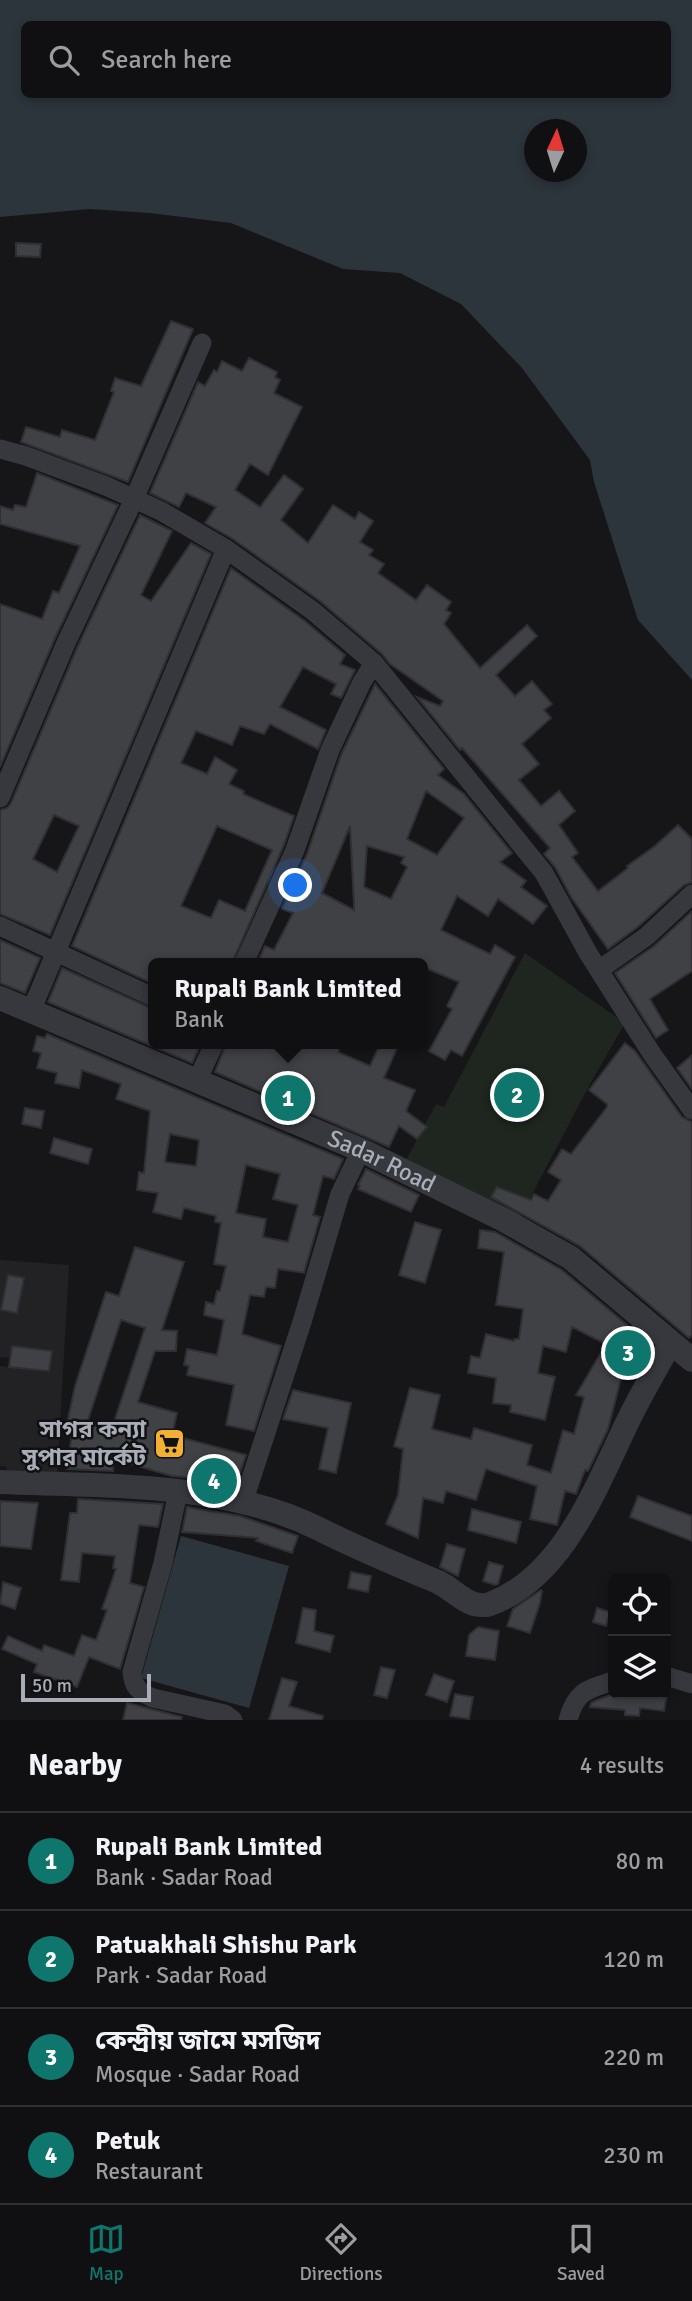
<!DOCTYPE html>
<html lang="en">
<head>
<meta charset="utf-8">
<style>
  body { margin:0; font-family:Signika,"Noto Sans Bengali",sans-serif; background:#19191b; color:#f1f3f6 }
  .controls { position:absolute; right:21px; bottom:21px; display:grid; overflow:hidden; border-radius:10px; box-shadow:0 4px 10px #0003 }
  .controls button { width:63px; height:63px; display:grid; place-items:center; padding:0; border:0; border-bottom:2px solid #303032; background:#101012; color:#f1f3f6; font:35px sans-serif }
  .compass { position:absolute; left:524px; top:119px; width:63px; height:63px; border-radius:50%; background:#101012; box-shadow:0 4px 10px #0003; rotate:4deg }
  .scale { position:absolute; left:21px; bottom:18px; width:130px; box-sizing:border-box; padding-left:7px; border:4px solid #a8adb8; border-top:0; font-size:19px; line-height:24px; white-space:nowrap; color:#a8adb8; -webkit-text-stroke:5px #111113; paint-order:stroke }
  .you { position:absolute; left:296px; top:886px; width:24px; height:24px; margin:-18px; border:5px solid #fff; border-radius:50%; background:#1a73e8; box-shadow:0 0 0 10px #1a73e833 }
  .badge { display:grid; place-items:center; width:46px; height:46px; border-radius:50%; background:#0f766e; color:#fff; font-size:23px; font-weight:700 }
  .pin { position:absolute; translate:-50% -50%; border:4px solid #fff; box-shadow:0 2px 7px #0006 }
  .popup { position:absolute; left:148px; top:958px; width:280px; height:91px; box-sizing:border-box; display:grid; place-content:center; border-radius:10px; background:#101012; filter:drop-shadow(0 2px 5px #0005); font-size:23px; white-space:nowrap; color:#9c9d9f }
  .popup b { font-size:26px; color:#f1f3f6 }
  .popup::after { content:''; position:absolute; left:50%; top:100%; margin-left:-14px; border:14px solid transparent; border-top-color:#101012 }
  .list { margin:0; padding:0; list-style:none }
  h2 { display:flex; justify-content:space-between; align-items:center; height:91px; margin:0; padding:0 28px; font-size:30px }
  h2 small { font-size:23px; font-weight:400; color:#9c9d9f }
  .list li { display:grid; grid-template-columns:46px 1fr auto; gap:21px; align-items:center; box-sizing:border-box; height:98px; padding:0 28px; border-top:2px solid #303032 }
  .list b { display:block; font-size:26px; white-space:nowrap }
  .list p { margin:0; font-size:23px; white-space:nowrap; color:#9c9d9f }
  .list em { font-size:23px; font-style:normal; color:#9c9d9f }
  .icon { flex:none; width:38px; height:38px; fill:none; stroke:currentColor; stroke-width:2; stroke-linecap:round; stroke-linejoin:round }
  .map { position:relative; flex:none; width:692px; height:1720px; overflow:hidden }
  .search { position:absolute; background:#101012; box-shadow:0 4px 10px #0003; left:21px; right:21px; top:21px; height:77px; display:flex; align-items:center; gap:18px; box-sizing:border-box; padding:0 24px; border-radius:10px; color:#9c9d9f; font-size:26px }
  .sheet { height:483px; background:#101012 }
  nav { display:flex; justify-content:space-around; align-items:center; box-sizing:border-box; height:98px; border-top:2px solid #303032; background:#101012; font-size:19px; color:#9c9d9f }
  nav a { display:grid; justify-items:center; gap:4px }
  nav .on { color:#0f766e }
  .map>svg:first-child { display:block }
  .built { fill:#222225; fill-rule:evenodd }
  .green { fill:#1e261f }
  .water { fill:#2c353c; fill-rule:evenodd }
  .building { fill:#404145; stroke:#303034; stroke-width:2; fill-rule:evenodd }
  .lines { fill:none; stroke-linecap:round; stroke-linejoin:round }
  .minor { stroke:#37383d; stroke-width:19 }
  .tertiary { stroke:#37383d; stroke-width:24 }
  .labels { text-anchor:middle; stroke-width:5; stroke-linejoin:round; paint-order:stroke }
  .street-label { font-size:24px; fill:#a8adb8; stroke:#111113 }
  .poi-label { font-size:24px; font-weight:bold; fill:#a8adb8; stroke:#111113; text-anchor:end }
</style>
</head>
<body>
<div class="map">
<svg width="692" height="1720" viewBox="0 0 692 1720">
  <rect width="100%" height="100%" fill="#161618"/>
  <path class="built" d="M0,1260L69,1265L57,1479L6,1474L7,1467L0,1466V1366L49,1371L52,1351L12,1347L10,1358L0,1357ZM8,1276L17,1313L2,1310Z"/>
  <path class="green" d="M525,953L625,1023L589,1086L518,1221L405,1162L436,1104L444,1107Z"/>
  <path class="water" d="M0,0H692V680L638,620L594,482L590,460L522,368L461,304L400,273L343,269L231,223L150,213L90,209L0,217ZM24,24H668V94H24ZM534,130H576V172H534Z
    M181,1536L289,1566L249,1708L141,1678Z"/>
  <path class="building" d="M16,243L41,244L40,257L16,256Z
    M171,321L193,329L128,482L21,442L26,427L60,437L62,430L95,440L114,392L111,391L115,378L141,386Z
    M249,358L277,372L275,377L280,380L274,393L302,407L268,475L250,464L235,490L260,507L284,475L303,489L281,520L308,543L333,505L355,519L359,512L373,521L360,542L373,550L369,555L384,564L378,573L416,600L427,585L451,602L446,610L451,613L444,624L480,668L527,625L537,636L496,675L515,696L532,681L552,704L544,710L551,718L522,744L539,764L519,780L541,806L559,791L575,811L559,825L578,853L572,857L598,891L628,868L627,866L655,846L678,825L692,839V882L684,885L639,926L608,949L571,897L555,867L544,854L550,848L462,748L460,750L417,697L440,706L443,701L390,664L382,654L320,601L233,539L205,523L216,507L186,493L179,507L150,493L198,382L205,386L214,370L217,372L222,361L242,371Z
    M37,473L118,505L55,638L0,767V604L42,619L53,591L59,593L80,546L0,524V506L13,510L15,505L26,507Z
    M140,515L172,531L141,595L151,601L191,543L211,554L50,935L0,914V810L7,808L11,803L77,648ZM54,815L79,826L57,872L33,859Z
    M231,568L305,621L345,655L340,664L355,670L341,698L331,694L336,684L303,667L280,707L326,730L318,749L270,724L264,734L240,726L232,745L196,731L181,763L207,774L215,757L237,770L229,784L244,791L243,794L294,816L284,845L232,963H153V984L72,946ZM217,826L272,850L245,911L219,900L211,918L181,906Z
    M375,684L444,769L438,775L464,794L512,853L500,862L526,881L521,887L547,906L533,924L498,899L488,916L457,896L441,930L490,954L495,945L515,957L462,1056L451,1050L445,1060L429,1051L452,1009L447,1006L459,982L423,967V963H257L265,946L274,950L293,913L282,909L307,854L341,755ZM426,791L464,818L437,855L407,839ZM350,826L354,905V910L322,893ZM367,846L404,857L401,863L407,867L391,899L364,887Z
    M692,911V971L650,999L668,1030L656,1038L615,973L654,946Z
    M0,940L40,958L25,993L0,983Z
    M62,968L153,1009V1044H201L192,1063L48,1002Z
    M47,1034L343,1159L334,1179L323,1176L313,1215L320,1217L304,1273L278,1269L275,1288L266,1287L264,1297L250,1295L242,1334L281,1346L254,1431L226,1425L234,1385L187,1375L189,1366L184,1365L187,1349L217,1355L224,1320L204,1315L206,1302L214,1304L217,1291H220L226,1266L214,1264L221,1223L215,1222L216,1216L184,1208L181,1219L153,1212L158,1193L137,1190L139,1172L144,1173L150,1111L116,1099L121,1084L82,1070L79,1088L55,1083L57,1073L37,1068L41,1053L33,1051L37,1036L45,1038ZM170,1134L199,1140L196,1166L165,1162ZM246,1165L280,1174L273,1199L298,1205L288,1242L263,1237L266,1219L236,1213Z
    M625,1043L635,1051L682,1117L692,1122V1335L689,1338L580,1246L491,1197L497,1187L531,1200L534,1194L548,1201L561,1180L548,1172L562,1149L571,1154L607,1107V1104L589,1090Z
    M226,1044H342L338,1052L370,1066L380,1044H387L397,1048L384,1078L415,1090L406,1111L427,1127L417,1139L399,1126L389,1147L215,1072Z
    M692,1055V1089L677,1068Z
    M25,1108L44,1111L41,1128L22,1124Z
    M54,1138L92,1149L88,1164L50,1153Z
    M366,1169L419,1195L411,1212L358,1189L360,1186L358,1185Z
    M415,1222L441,1230L425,1283L399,1275Z
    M480,1230L495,1232L562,1270L652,1346L635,1375L623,1371L608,1429L588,1471L585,1470L576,1494L565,1491L557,1525L530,1519L537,1486L486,1469L476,1500L446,1491L443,1503L423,1498L418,1538L386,1524L398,1495L403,1449L394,1446L410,1388L440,1395L432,1429L471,1439L474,1428L532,1445L527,1465L551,1473L563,1430L574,1434L584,1397L576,1395L606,1344L572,1327L566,1352L543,1346L538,1373L555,1377L545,1420L510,1412L511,1405L493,1403L496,1378L468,1373L471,1356L480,1358L486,1334L514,1341L515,1339H519L523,1309L496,1305L504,1252L478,1248Z
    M135,1247L184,1262L162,1330L177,1331L176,1351H155L138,1402L177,1413L172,1435L246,1455L240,1473L205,1467L202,1479L172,1476L114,1459L113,1471L67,1469L72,1434L65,1433L75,1386L106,1292L119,1296ZM121,1320L145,1328L112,1428L88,1420Z
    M8,1275L24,1278L17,1313L1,1310Z
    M12,1346L52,1351L49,1371L9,1367Z
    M293,1390L351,1403L336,1473L319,1469L328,1428L283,1419Z
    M638,1496L692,1516V1541L630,1517Z
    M78,1499L163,1504L158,1527L139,1525L130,1583L144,1587L120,1669L89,1657L77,1687L34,1672L37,1664L2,1649L8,1636L42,1651L44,1645L74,1656L82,1635L96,1640L107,1610L102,1609L116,1569L113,1568L115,1556L82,1553L79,1582L61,1580L70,1513H77Z
    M0,1501L38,1503L31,1549L0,1546Z
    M187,1507L240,1516L298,1536L292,1553L256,1541L258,1538L182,1532Z
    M472,1509L521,1522L516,1543L468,1530Z
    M447,1544L465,1549L458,1576L440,1567Z
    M489,1562L503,1566L498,1584L495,1585L483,1581Z
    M351,1572L371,1576L368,1592L348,1588Z
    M3,1582L21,1588L15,1609L0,1604Z
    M541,1590L542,1591L540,1603L530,1633L507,1626L513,1609Z
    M303,1608L316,1610L314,1631L334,1636L330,1652L296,1643Z
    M597,1608L610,1612L606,1626L593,1622Z
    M478,1627L499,1631L495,1660L466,1656L469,1635Z
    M381,1667L395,1670L387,1698L374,1695Z
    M434,1674L454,1681L447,1702L426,1695Z
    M282,1678L297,1682L289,1706L323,1716L322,1720H269Z
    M455,1694L473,1697L469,1719L450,1716Z
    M613,1694L651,1696V1694H667L664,1711L640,1708L639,1716L625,1715V1710L590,1707L591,1703L595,1701Z
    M127,1703L182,1717L181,1720H123Z"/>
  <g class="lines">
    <path class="minor" d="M0,449L26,456L106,486L161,511L226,549L313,611L374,663L544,873L588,953L652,1054L692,1110
      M0,798L66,643L134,499L202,343
      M0,926L153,997
      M244,963L295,850L330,750L362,682L374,663
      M599,970L647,936L692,894
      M31,1011L226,549
      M197,1081L214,1044
      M178,1492L163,1563L132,1672C133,1687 139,1692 153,1698L225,1714L233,1720
      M243,1503L302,1322L340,1194L361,1150
      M666,1676L692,1684
      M568,1720C576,1691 586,1690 613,1681"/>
    <g class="tertiary">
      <path id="s1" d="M0,998L361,1150L504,1220L571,1258L692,1360"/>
      <path d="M0,1482C102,1486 225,1482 317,1528C357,1548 397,1565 438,1582C451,1588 461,1600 474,1604C479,1605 485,1606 490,1604C563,1577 596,1487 627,1423C640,1396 655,1370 670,1344"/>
    </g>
  </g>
  <defs>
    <symbol id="supermarket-square" viewBox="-11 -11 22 22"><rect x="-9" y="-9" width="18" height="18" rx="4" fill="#f2b134" stroke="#111113"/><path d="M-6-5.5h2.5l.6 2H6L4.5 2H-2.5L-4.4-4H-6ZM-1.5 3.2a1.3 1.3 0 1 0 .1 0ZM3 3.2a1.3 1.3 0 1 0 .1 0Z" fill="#111"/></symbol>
  </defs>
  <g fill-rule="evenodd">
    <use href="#supermarket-square" x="152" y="1426" width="35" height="35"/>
  </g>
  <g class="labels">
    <g class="street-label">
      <text dy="8" stroke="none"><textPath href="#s1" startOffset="415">Sadar Road</textPath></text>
    </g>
    <g class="poi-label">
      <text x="146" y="1437">সাগর কন্যা<tspan x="146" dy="28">সুপার মার্কেট</tspan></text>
    </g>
  </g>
</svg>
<div class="controls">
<button><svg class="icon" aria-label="locate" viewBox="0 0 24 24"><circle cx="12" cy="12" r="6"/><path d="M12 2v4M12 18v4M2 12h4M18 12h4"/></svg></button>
<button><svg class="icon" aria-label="layers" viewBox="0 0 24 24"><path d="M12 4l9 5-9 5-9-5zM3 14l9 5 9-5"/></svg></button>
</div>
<svg class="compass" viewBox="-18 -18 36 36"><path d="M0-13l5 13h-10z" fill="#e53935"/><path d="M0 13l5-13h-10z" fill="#9c9d9f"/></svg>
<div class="scale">50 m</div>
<div class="you"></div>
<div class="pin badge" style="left:288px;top:1098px">1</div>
<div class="popup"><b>Rupali Bank Limited</b>Bank</div>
<div class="pin badge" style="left:517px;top:1095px">2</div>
<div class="pin badge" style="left:628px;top:1353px">3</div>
<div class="pin badge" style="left:214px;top:1481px">4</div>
<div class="search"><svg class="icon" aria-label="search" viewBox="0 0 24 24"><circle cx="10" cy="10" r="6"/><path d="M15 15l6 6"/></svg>Search here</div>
</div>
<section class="sheet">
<h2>Nearby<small>4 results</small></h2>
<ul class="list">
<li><span class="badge">1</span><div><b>Rupali Bank Limited</b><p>Bank · Sadar Road</p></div><em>80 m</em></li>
<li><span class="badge">2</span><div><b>Patuakhali Shishu Park</b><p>Park · Sadar Road</p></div><em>120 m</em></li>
<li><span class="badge">3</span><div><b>কেন্দ্রীয় জামে মসজিদ</b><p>Mosque · Sadar Road</p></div><em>220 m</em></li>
<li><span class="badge">4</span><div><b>Petuk</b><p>Restaurant</p></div><em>230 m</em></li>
</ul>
</section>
<nav>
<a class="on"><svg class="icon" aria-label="map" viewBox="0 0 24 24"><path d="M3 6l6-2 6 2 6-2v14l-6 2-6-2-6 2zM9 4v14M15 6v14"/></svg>Map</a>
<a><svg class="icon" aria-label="directions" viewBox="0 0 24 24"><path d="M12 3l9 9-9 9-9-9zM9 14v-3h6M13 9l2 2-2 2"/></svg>Directions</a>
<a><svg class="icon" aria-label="saved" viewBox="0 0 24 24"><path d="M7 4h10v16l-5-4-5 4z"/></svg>Saved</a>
</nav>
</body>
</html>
